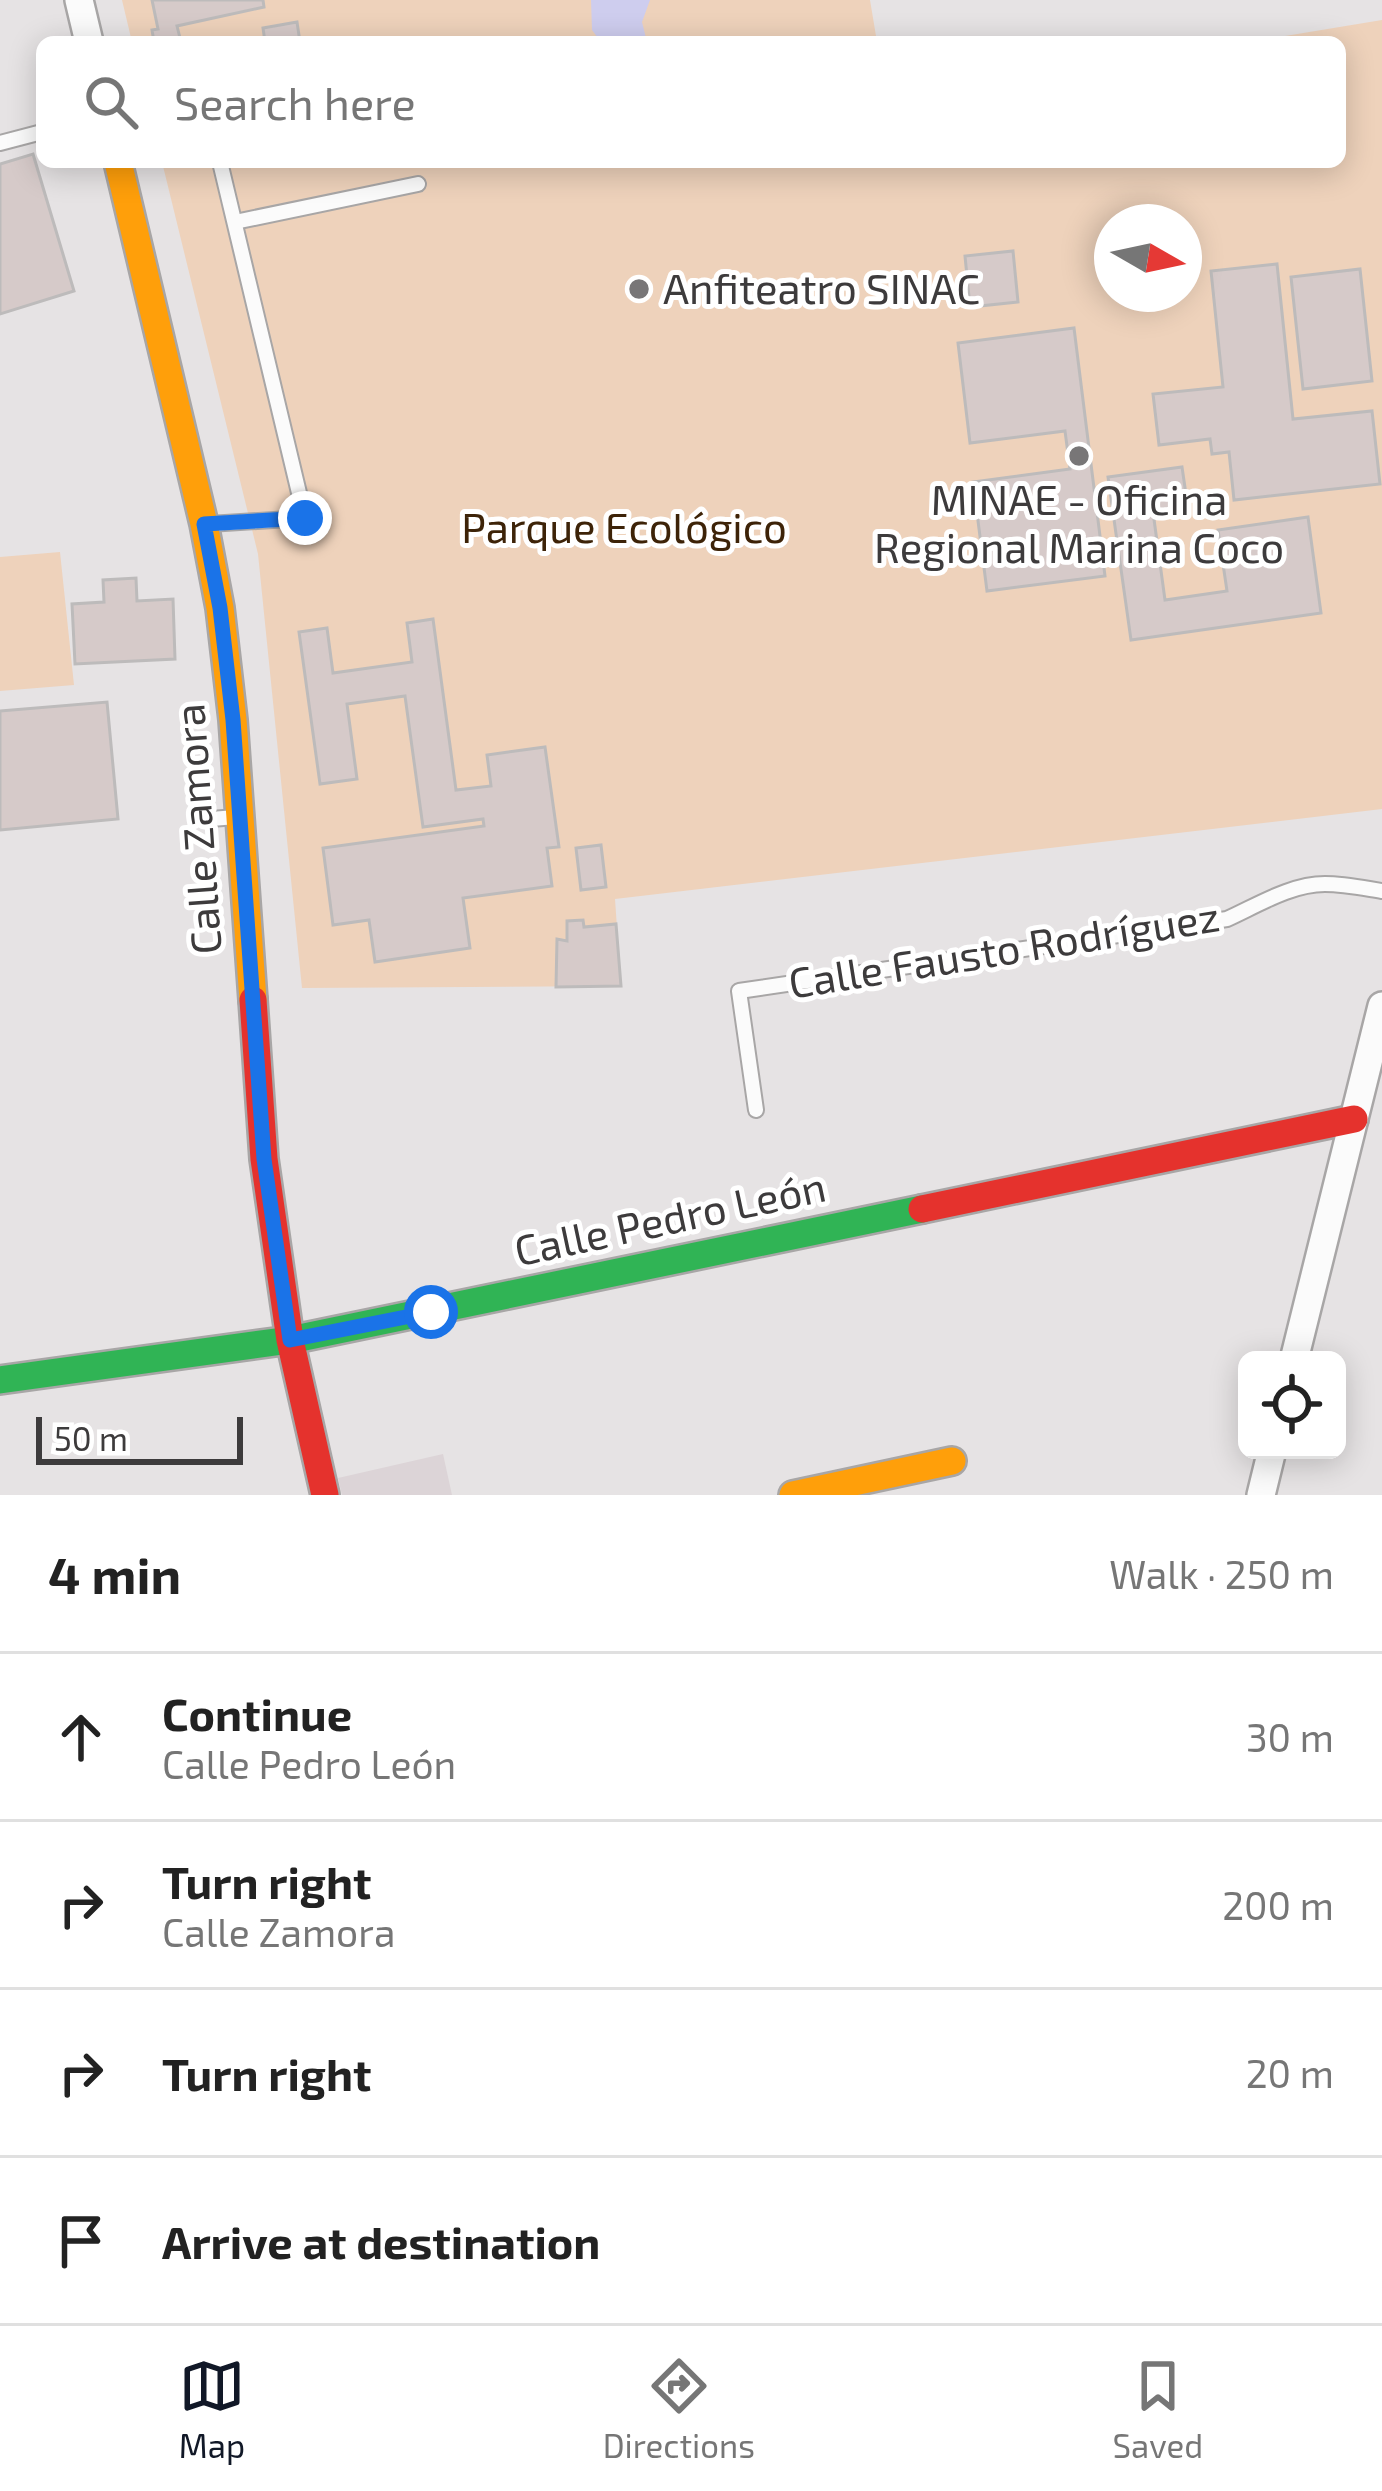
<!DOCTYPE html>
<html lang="en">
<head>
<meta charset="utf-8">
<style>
  body { margin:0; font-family:"Exo 2",sans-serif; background:#f2f2f2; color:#222 }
  .controls { position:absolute; right:36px; bottom:36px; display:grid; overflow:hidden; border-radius:18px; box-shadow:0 6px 30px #0003 }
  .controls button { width:108px; height:108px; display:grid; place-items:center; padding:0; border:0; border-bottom:3px solid #e0e0e0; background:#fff; color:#222; font:60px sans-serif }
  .compass { position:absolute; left:1094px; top:204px; width:108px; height:108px; border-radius:50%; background:#fff; box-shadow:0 6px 30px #0003; rotate:99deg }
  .scale { position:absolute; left:36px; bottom:30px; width:207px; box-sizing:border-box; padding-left:12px; border:6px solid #3d3b3c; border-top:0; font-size:33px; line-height:42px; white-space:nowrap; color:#3d3b3c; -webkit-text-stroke:9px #fff; paint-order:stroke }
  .stop { position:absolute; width:36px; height:36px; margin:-27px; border:9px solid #1a73e8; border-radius:50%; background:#fff }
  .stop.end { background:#1a73e8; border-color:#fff; box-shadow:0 3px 12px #0008 }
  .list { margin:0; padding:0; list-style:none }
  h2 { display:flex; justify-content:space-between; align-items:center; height:156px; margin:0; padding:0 48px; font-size:51px }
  h2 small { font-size:39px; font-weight:400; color:#767676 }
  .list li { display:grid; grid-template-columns:78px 1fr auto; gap:36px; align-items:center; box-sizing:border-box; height:168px; padding:0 48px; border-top:3px solid #e0e0e0 }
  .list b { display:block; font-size:45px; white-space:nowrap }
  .list p { margin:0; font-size:39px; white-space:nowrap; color:#767676 }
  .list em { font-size:39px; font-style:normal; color:#767676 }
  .icon { flex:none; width:66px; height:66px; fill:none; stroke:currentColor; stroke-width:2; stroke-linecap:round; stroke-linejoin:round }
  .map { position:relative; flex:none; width:1382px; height:1495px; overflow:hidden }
  .search { position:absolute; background:#fff; box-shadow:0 6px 30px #0003; left:36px; right:36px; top:36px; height:132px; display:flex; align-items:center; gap:30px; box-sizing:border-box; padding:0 42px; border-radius:18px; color:#767676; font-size:45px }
  .sheet { height:828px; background:#fff }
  nav { display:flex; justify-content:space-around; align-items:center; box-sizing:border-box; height:168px; border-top:3px solid #e0e0e0; background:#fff; font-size:33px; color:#767676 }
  nav a { display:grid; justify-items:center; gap:6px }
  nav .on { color:#111827 }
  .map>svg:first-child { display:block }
  .built { fill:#dcd4d7 }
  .green { fill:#eed2bb; fill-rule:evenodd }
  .water { fill:#cecdee }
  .building { fill:#d6cac9; stroke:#bdbbbb; stroke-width:3 }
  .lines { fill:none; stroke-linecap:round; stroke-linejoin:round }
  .lane-casing { stroke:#a8a6a6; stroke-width:18 }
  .street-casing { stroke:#a8a6a6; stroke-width:32 }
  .fast-casing { stroke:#a8a6a6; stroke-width:32 }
  .slow-casing { stroke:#a8a6a6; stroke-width:32 }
  .jam-casing { stroke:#a8a6a6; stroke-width:32 }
  .lane { stroke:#fbfbfb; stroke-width:14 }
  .street { stroke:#fbfbfb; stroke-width:27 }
  .fast { stroke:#30b455; stroke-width:27 }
  .slow { stroke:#ff9f0a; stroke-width:27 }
  .jam { stroke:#e5322d; stroke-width:27 }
  .route { stroke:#1a73e8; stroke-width:15 }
  .poi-dot { fill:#787677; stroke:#fff; stroke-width:4.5 }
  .labels { text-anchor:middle; stroke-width:10; stroke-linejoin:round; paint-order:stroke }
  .poi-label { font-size:42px; fill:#3d3b3c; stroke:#fff; text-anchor:start }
  .park-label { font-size:42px; fill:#3d2308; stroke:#fff }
  .street-label { font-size:42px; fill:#3d3b3c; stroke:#fff }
</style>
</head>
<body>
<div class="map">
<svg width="1382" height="1495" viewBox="0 0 1382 1495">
  <rect width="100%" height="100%" fill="#e6e3e4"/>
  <path class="built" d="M443,1454L452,1495H342L338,1478Z"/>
  <path class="green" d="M122,0H870L877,42H132Z
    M1382,20V809L615,899L621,986L302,988L258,554L162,162H1340V42H1248ZM1112,222H1184V294H1112Z
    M60,552L74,685L0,691V557Z"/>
  <path class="water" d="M591,0H650L642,22L647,42H601L592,30Z"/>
  <path class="building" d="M152,0H263L264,7L177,26L181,42H154L152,30L158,29Z
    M297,22L300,42H265L263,28Z
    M33,154L74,291L0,314V164Z
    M1013,251L1018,302L970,307L965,256Z
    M1277,264L1293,419L1372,411L1380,484L1234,500L1229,452L1212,454L1210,439L1159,445L1153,394L1223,387L1211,271Z
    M1360,269L1372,381L1303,389L1291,277Z
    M1074,328L1105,576L987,591L973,482L1070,469L1065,431L970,443L958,343Z
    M1182,467L1188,508L1153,512L1165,600L1227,591L1218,530L1308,517L1321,613L1131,640L1108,477Z
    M136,578L137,601L173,599L175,659L75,664L72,604L104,602L103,580Z
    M433,619L456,790L491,786L487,755L545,747L559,847L547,848L552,886L463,898L470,948L375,962L369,920L333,925L323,848L484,826L483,819L423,827L405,696L347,704L357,779L320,784L299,632L327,628L333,673L412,662L407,623Z
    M107,702L118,819L0,830V711Z
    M601,845L606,887L581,890L576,848Z
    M583,920L584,927L616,924L621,986L556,987L557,939L567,941V921Z"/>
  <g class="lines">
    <defs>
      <path id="lane" d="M0,143L42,132
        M235,222L418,184
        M209,524L305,518L220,162
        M211,819L236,817
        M756,1110L739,991L1227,919C1258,905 1291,884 1325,884C1344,884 1363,888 1382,891"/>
      <path id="street" d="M79,0L89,42
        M1294,1360L1382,1006
        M1261,1495L1272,1450"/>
      <path id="fast" d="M0,1380L290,1340L922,1209"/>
      <path id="slow" d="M118,162L204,524L220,608L233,720L253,1000
        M793,1495L952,1461"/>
      <path id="jam" d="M253,1000L264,1159L290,1340L325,1495
        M922,1209L1354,1119"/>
    </defs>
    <use href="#lane" class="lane-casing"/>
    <use href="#street" class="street-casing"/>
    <use href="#fast" class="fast-casing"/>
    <use href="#slow" class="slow-casing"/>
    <use href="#jam" class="jam-casing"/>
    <use href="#lane" class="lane"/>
    <use href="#street" class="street"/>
    <use href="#fast" class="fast"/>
    <use href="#slow" class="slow"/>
    <use href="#jam" class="jam"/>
  </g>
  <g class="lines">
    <path class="route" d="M305,518L204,524L220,608L233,720L264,1159L290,1340L431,1312"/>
  </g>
  <g class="poi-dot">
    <circle cx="639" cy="289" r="12"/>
    <circle cx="1079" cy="456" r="12"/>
  </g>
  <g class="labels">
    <g class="poi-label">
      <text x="663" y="304">Anfiteatro SINAC</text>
      <text x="1079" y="515" text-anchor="middle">MINAE - Oficina<tspan x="1079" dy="48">Regional Marina Coco</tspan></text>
    </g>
    <g class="park-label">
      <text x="624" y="543">Parque Ecológico</text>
    </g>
    <g class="street-label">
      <text transform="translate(198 829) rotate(-94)" y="15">Calle Zamora</text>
      <text transform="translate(1004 950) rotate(-9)" y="15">Calle Fausto Rodríguez</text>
      <text transform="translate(670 1219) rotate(-12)" y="15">Calle Pedro León</text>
    </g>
  </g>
</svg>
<div class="controls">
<button><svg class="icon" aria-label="locate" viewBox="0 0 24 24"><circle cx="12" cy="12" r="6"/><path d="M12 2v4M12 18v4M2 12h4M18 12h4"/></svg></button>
</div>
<svg class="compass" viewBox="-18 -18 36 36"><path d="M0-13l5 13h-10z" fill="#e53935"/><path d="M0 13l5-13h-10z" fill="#767676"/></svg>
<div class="scale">50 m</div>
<div class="stop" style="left:431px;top:1312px"></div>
<div class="stop end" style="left:305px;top:518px"></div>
<div class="search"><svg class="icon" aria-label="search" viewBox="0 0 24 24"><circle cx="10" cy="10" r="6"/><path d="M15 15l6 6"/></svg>Search here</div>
</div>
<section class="sheet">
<h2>4 min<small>Walk · 250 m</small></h2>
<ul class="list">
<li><svg class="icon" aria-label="ahead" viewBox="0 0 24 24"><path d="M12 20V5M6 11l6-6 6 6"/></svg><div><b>Continue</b><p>Calle Pedro León</p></div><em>30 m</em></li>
<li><svg class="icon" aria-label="right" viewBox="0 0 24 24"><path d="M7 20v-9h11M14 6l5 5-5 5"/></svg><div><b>Turn right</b><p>Calle Zamora</p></div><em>200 m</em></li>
<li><svg class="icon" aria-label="right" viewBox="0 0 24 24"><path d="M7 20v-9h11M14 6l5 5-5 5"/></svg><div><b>Turn right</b></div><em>20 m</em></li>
<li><svg class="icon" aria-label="arrive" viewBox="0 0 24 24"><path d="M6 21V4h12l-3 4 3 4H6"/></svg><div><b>Arrive at destination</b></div></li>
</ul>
</section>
<nav>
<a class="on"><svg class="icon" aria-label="map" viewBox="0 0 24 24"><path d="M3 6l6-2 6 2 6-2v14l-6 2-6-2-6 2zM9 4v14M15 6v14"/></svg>Map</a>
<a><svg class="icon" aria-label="directions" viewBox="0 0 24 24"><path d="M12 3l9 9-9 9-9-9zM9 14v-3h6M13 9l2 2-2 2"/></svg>Directions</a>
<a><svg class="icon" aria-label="saved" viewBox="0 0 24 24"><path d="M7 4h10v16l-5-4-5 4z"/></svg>Saved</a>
</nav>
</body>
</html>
